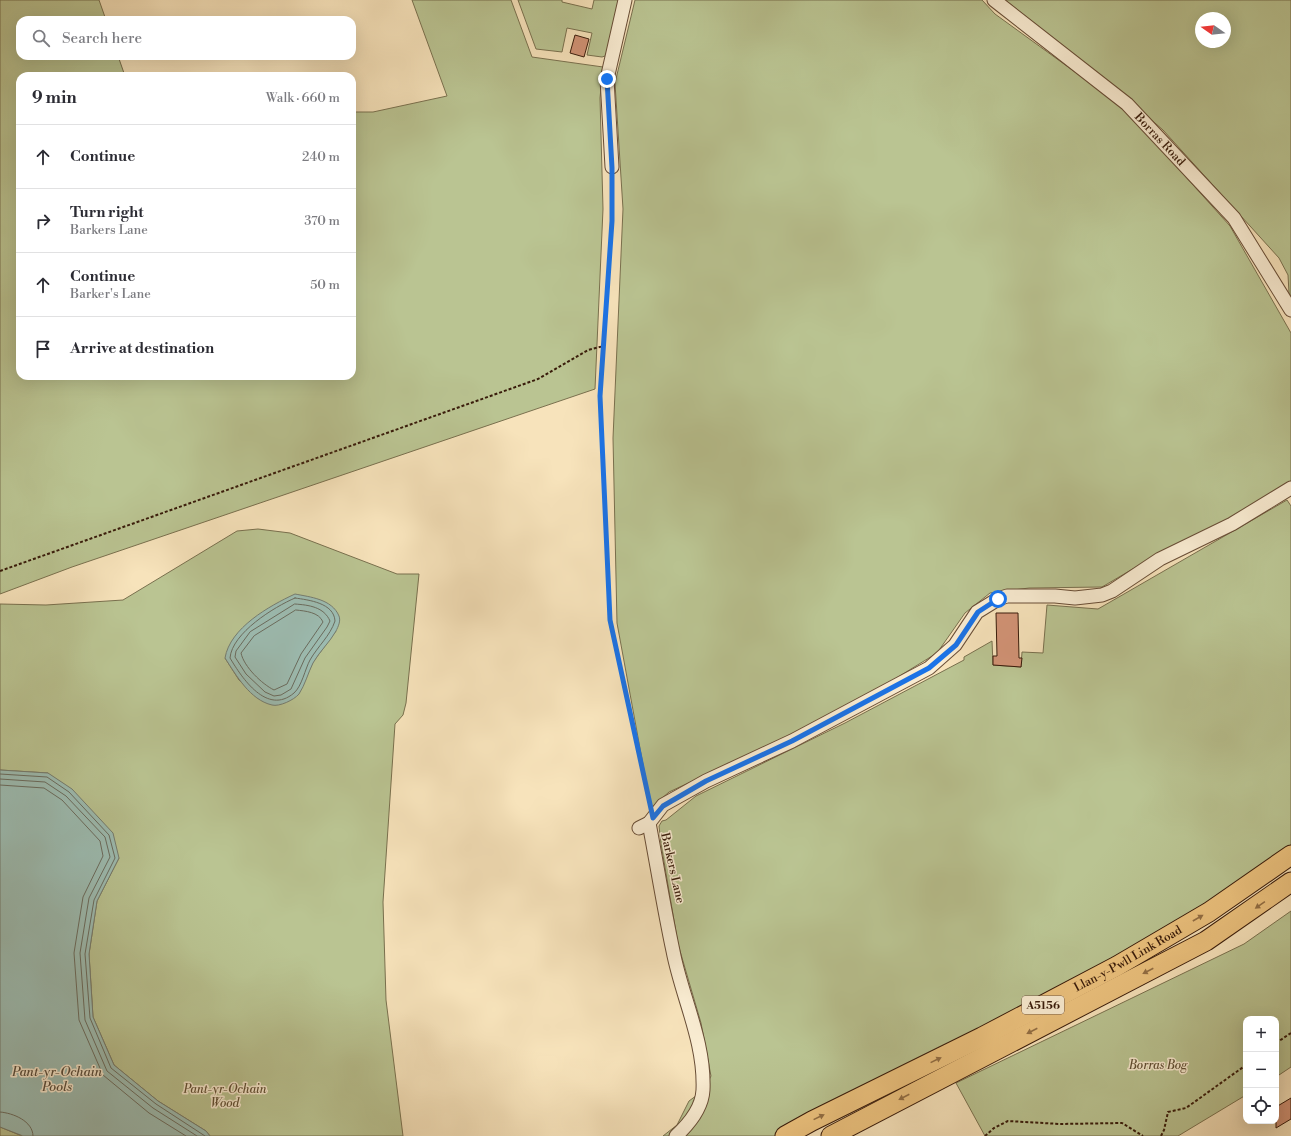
<!DOCTYPE html>
<html lang="en">
<head>
<meta charset="utf-8">
<style>
  body { margin:0; font-family:"Libre Bodoni",serif; background:#f2f2f3; color:#2b2b33 }
  .controls { position:absolute; right:12px; bottom:12px; display:grid; overflow:hidden; border-radius:8px; box-shadow:0 4px 16px #0002 }
  .controls button { width:36px; height:36px; display:grid; place-items:center; padding:0; border:0; border-bottom:1px solid #e1e1e2; background:#fff; color:#2b2b33; font:20px sans-serif }
  .compass { position:absolute; left:1195px; top:12px; width:36px; height:36px; border-radius:50%; background:#fff; box-shadow:0 4px 16px #0002; rotate:284deg }
  .stop { position:absolute; width:12px; height:12px; margin:-9px; border:3px solid #1a73e8; border-radius:50%; background:#fff }
  .stop.end { background:#1a73e8; border-color:#fff; box-shadow:0 1px 4px #0008 }
  .list { margin:0; padding:0; list-style:none }
  h2 { display:flex; justify-content:space-between; align-items:center; height:52px; margin:0; padding:0 16px; font-size:17px }
  h2 small { font-size:13px; font-weight:400; color:#7c7c81 }
  .list li { display:grid; grid-template-columns:26px 1fr auto; gap:12px; align-items:center; box-sizing:border-box; height:64px; padding:0 16px; border-top:1px solid #e1e1e2 }
  .list b { display:block; font-size:15px; white-space:nowrap }
  .list p { margin:0; font-size:13px; white-space:nowrap; color:#7c7c81 }
  .list em { font-size:13px; font-style:normal; color:#7c7c81 }
  .icon { flex:none; width:22px; height:22px; fill:none; stroke:currentColor; stroke-width:2; stroke-linecap:round; stroke-linejoin:round }
  .map { position:relative; flex:none; width:1291px; height:1136px; overflow:hidden }
  .search { position:absolute; background:#fff; box-shadow:0 4px 16px #0002; left:16px; top:16px; width:340px; height:44px; display:flex; align-items:center; gap:10px; box-sizing:border-box; padding:0 14px; border-radius:12px; color:#7c7c81; font-size:15px }
  .panel { position:absolute; background:#fff; box-shadow:0 4px 16px #0002; left:16px; top:72px; width:340px; height:308px; border-radius:12px }
  .map>svg:first-child { display:block }
  .green { fill:#bac492; stroke:#79704e; fill-rule:evenodd }
  .water { fill:#9dbeb4; stroke:#757d70 }
  .lines { fill:none; stroke-linecap:round; stroke-linejoin:round }
  .shore { stroke:#6a6c5f; stroke-width:1 }
  .building { fill:#d29376; stroke:#381b0a }
  .minor-casing { stroke:#684d36; stroke-width:15 }
  .highway-casing { stroke:#381b0a; stroke-width:21 }
  .path { stroke:#381b0a; stroke-width:2; stroke-dasharray:3 2; stroke-linecap:butt }
  .minor { stroke:#faedd3; stroke-width:13 }
  .highway { stroke:#ecc27e; stroke-width:19 }
  .oneway { fill:#926e44 }
  .route { stroke:#1a73e8; stroke-width:5 }
  .labels { text-anchor:middle; stroke-width:3; stroke-linejoin:round; paint-order:stroke }
  .shield { fill:#faedd3; stroke:#725a46; stroke-width:1 }
  .shield-label { font-size:11px; font-weight:bold; fill:#381b0a }
  .street-label { font-size:12px; fill:#381b0a; stroke:#faedd3 }
  .park-label { font-size:12px; font-style:italic; fill:#5f4e33; stroke:#faedd3 }
  .water-label { font-size:13px; font-style:italic; fill:#564c3d; stroke:#faedd3 }
</style>
</head>
<body>
<div class="map">
<svg width="1291" height="1136" viewBox="0 0 1291 1136">
  <rect width="100%" height="100%" fill="#f7e3bb"/>
  <filter id="stains"><feTurbulence type="fractalNoise" baseFrequency=".005" numOctaves="4"/><feColorMatrix values="0 0 0 0 .2 0 0 0 0 .09 0 0 0 0 .02 0 0 0 .5 -.17"/></filter>
  <radialGradient id="worn" r=".72"><stop offset=".6" stop-color="#630" stop-opacity="0"/><stop offset="1" stop-color="#630" stop-opacity=".3"/></radialGradient>
  <path class="green" d="M0,0H99L106,20H20V56H118L125,76H20V376H352V112H373L447,96L412,0H511L532,57L603,67L600,98L603,209L595,389L72,567L0,594Z
    M518,0H562V2L592,9L594,0H622L608,55L602,57L587,55L592,33L567,28L562,52L536,49Z
    M635,0H982L995,14L1122,106L1230,226L1291,333V481L1228,521L1148,560L1102,587L1029,588L990,593L965,613L937,653L885,685L811,726L669,792L651,808L617,623L613,438L623,209L615,83Z
    M1005,0H1291V297L1289,293L1288,275L1279,258L1163,130L1102,77ZM1201,18H1225V42H1201Z
    M1287,500L1291,506V845L1248,877L1180,923L778,1136H663L677,1125L689,1101L704,1090L711,1076L701,1023L678,944L661,844L659,826L662,821L666,820L696,796L845,723L964,660V657L992,641L993,665L1021,667L1022,652L1043,653L1047,605L1098,609Z
    M258,529L290,533L397,574H419L406,703L403,715L395,724L383,902L386,1000L403,1136H210L206,1131L158,1101L114,1065L93,1017L89,954L97,901L119,858L48,773L0,770V604L46,605L123,600L237,531ZM336,631L313,662L298,695L259,699L239,680L225,658Z
    M1291,911V1067L1276,1077V1019H1246V1095L1178,1136H985L956,1083L1244,944Z
    M0,1127L22,1136H0Z"/>
  <path class="water" d="M295,594C310,597 332,599 339,616C341,621 338,627 336,631C330,642 319,652 313,663C308,673 305,685 299,694C294,700 279,707 272,705C250,700 236,675 225,658C230,628 269,606 295,594Z
    M0,770L48,773L72,789L113,833L119,858L97,901L89,954L93,1017L114,1065L158,1101L206,1131L210,1136H23L0,1127Z"/>
  <g class="lines">
    <path class="shore" d="M295,598C309,600 334,603 335,621C330,636 318,646 310,660C305,669 302,686 294,693C267,716 242,678 230,658C232,633 274,607 295,598Z
      M295,604C309,605 324,607 330,621L327,627L305,658L291,689L281,695L274,696L265,692L246,674L235,657L236,651L250,632Z
      M296,610C305,611 319,612 323,622L301,654L287,684L274,690C262,684 244,667 241,653L254,636Z
      M0,774L47,777L69,792L109,835L115,858L94,900L85,954L90,1018L111,1068L156,1104L205,1136
      M0,779L45,782L66,796L105,837L110,857L89,898L80,953L85,1020L107,1071L153,1108L197,1136
      M0,785L44,788L62,800L100,841L103,856L83,897L74,953L79,1020L103,1075L149,1113L186,1136
      M0,1112C13,1113 33,1121 33,1136"/>
  </g>
  <path class="building" d="M575,35L589,39L584,57L570,53Z
    M996,613H1018L1019,658H1022L1021,667L993,665V656H997Z
    M1291,1098V1119L1276,1128V1107Z"/>
  <g class="lines">
    <defs>
      <g id="minor">
        <path id="s1" d="M994,0L1127,104L1234,218L1291,310"/>
        <path d="M612,167L607,79L625,0"/>
        <path d="M649,823C657,865 664,909 673,951C682,998 705,1041 703,1090C702,1109 689,1124 676,1136"/>
        <path d="M639,828L649,823L663,805L706,781L792,741L929,668L955,645L977,612L998,599L1007,596H1055L1075,598L1102,595L1112,591L1160,559L1232,524L1291,488"/>
      </g>
      <g id="highway">
        <path id="s2" d="M785,1136L812,1121L982,1037L1117,966L1209,912L1291,855"/>
        <path d="M831,1136L1206,941L1291,882"/>
      </g>
    </defs>
    <use href="#minor" class="minor-casing"/>
    <use href="#highway" class="highway-casing"/>
    <path class="path" d="M612,179V221L600,396L610,620L650,803
      M0,571L538,379L588,350L604,346
      M1276,1043L1291,1033
      M985,1136L994,1128L1008,1121L1060,1124L1122,1123L1143,1136
      M1161,1136L1164,1130L1168,1112L1186,1108L1246,1065"/>
    <use href="#minor" class="minor"/>
    <use href="#highway" class="highway"/>
  </g>
  <defs><path id="oneway-solid" d="M-6-.8H1V-3.2L6.5 0L1 3.2V.8H-6Z"/></defs>
  <g class="oneway">
    <use href="#oneway-solid" transform="translate(1260 905) rotate(145)"/>
    <use href="#oneway-solid" transform="translate(1198 918) rotate(-30)"/>
    <use href="#oneway-solid" transform="translate(1148 971) rotate(153)"/>
    <use href="#oneway-solid" transform="translate(1032 1031) rotate(153)"/>
    <use href="#oneway-solid" transform="translate(936 1060) rotate(-26)"/>
    <use href="#oneway-solid" transform="translate(904 1097) rotate(153)"/>
    <use href="#oneway-solid" transform="translate(819 1117) rotate(-26)"/>
  </g>
  <g class="lines">
    <path class="route" d="M607,79L612,168V221L600,396L610,620L653,818L663,806L706,781L792,741L929,668L956,645L978,612L998,599"/>
  </g>
  <g class="labels">
    <rect class="shield" x="1022" y="996" width="42" height="18" rx="3"/>
    <g class="shield-label">
      <text x="1043" y="1009">A5156</text>
    </g>
    <g class="street-label">
      <text dy="4" stroke="none"><textPath href="#s1" startOffset="217">Borras Road</textPath></text>
      <text transform="translate(673 868) rotate(77)" y="4">Barkers Lane</text>
      <text dy="4" stroke="none"><textPath href="#s2" startOffset="386">Llan-y-Pwll Link Road</textPath></text>
    </g>
    <g class="park-label">
      <text x="1158" y="1069">Borras Bog</text>
      <text x="225" y="1093">Pant-yr-Ochain<tspan x="225" dy="14">Wood</tspan></text>
    </g>
    <g class="water-label">
      <text x="57" y="1076">Pant-yr-Ochain<tspan x="57" dy="15">Pools</tspan></text>
    </g>
  </g>
  <rect width="100%" height="100%" filter="url(#stains)"/>
  <rect width="100%" height="100%" fill="url(#worn)"/>
</svg>
<div class="controls">
<button>+</button>
<button>−</button>
<button><svg class="icon" aria-label="locate" viewBox="0 0 24 24"><circle cx="12" cy="12" r="6"/><path d="M12 2v4M12 18v4M2 12h4M18 12h4"/></svg></button>
</div>
<svg class="compass" viewBox="-18 -18 36 36"><path d="M0-13l5 13h-10z" fill="#e53935"/><path d="M0 13l5-13h-10z" fill="#7c7c81"/></svg>
<div class="stop" style="left:998px;top:599px"></div>
<div class="stop end" style="left:607px;top:79px"></div>
<div class="search"><svg class="icon" aria-label="search" viewBox="0 0 24 24"><circle cx="10" cy="10" r="6"/><path d="M15 15l6 6"/></svg>Search here</div>
<section class="panel">
<h2>9 min<small>Walk · 660 m</small></h2>
<ul class="list">
<li><svg class="icon" aria-label="ahead" viewBox="0 0 24 24"><path d="M12 20V5M6 11l6-6 6 6"/></svg><div><b>Continue</b></div><em>240 m</em></li>
<li><svg class="icon" aria-label="right" viewBox="0 0 24 24"><path d="M7 20v-9h11M14 6l5 5-5 5"/></svg><div><b>Turn right</b><p>Barkers Lane</p></div><em>370 m</em></li>
<li><svg class="icon" aria-label="ahead" viewBox="0 0 24 24"><path d="M12 20V5M6 11l6-6 6 6"/></svg><div><b>Continue</b><p>Barker's Lane</p></div><em>50 m</em></li>
<li><svg class="icon" aria-label="arrive" viewBox="0 0 24 24"><path d="M6 21V4h12l-3 4 3 4H6"/></svg><div><b>Arrive at destination</b></div></li>
</ul>
</section>
</div>
</body>
</html>
